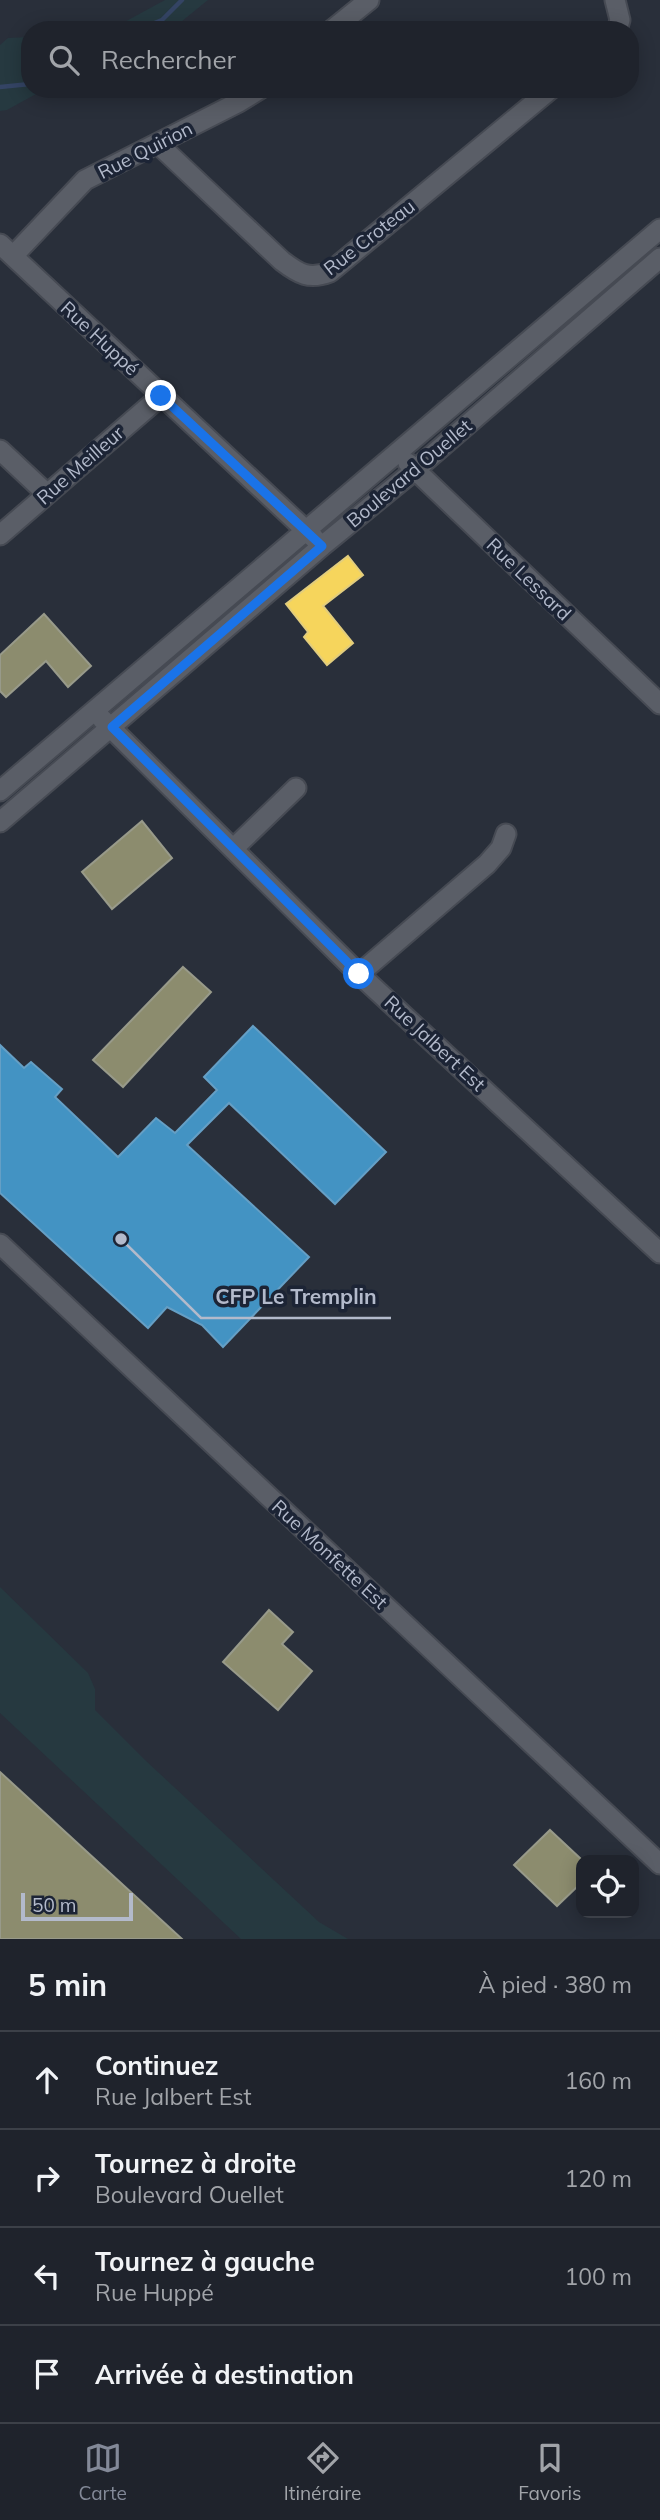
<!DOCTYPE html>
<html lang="fr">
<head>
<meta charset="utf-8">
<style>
  body { margin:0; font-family:Mulish,sans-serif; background:#272b34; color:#f1f3f6 }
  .controls { position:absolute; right:21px; bottom:21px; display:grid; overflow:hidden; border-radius:14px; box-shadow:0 4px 18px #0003 }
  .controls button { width:63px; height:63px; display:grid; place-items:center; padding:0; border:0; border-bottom:2px solid #3c4048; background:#1f232c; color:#f1f3f6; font:35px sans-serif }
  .scale { position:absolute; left:21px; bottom:18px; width:112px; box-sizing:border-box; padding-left:7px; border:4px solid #b3bacb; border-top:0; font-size:19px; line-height:24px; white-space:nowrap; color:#b3bacb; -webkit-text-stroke:5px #1c2435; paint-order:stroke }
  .stop { position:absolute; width:21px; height:21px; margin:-16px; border:5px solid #1a73e8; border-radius:50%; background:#fff }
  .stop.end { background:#1a73e8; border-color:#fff; box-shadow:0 2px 7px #0008 }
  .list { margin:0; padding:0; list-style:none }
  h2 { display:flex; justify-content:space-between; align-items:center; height:91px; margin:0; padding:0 28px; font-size:30px }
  h2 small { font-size:23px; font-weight:400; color:#a1a4a9 }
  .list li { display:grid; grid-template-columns:46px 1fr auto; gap:21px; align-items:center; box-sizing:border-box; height:98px; padding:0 28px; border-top:2px solid #3c4048 }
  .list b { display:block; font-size:26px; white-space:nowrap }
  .list p { margin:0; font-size:23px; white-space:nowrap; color:#a1a4a9 }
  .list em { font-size:23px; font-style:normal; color:#a1a4a9 }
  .icon { flex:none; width:38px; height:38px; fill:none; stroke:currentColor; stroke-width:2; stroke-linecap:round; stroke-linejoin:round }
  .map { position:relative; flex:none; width:660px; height:1939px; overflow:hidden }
  .search { position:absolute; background:#1f232c; box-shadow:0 4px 18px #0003; left:21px; right:21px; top:21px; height:77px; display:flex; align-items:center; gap:18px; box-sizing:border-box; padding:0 24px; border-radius:28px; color:#a1a4a9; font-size:26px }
  .sheet { height:483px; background:#1f232c }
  nav { display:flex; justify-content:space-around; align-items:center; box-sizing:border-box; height:98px; border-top:2px solid #3c4048; background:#1f232c; font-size:19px; color:#a1a4a9 }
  nav a { display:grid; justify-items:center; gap:4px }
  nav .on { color:#838998 }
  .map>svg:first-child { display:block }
  .green { fill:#263940 }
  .homes { fill:#f6d55c; stroke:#e2cd7d; stroke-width:2 }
  .schools { fill:#4393c3; stroke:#659fc5; stroke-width:2 }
  .industry { fill:#8c8c6e; stroke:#989a8a; stroke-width:2 }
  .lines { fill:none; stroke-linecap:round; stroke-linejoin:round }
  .stream { stroke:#344464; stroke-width:4.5 }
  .minor-casing { stroke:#464a53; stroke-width:23 }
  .minor { stroke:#5a5e67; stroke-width:19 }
  .route { stroke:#1a73e8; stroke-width:9 }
  .labels { text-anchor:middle; stroke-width:7; stroke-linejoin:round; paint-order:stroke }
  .street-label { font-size:19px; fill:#b3bacb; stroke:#1c2435 }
  .leader { fill:none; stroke:#b3bacb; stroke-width:2.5 }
  .callout-dot { fill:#b3bacb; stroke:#1c2435; stroke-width:2.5 }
  .callout-label { font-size:21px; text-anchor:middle; font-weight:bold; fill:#b3bacb; stroke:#1c2435; stroke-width:7; stroke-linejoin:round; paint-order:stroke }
</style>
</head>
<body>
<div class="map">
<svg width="660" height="1939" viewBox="0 0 660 1939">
  <rect width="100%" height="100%" fill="#292f3a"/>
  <path class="green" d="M165,0H208L171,30H96L119,25Z
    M30,37V89H45L7,110L0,111V45L8,38Z
    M0,1587L88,1673L95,1689V1710L145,1760L319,1922L348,1939H241L0,1713Z"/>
  <path class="homes" d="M348,556L363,575L323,606L353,643L327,665L304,637L308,632L286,604Z"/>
  <path class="schools" d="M253,1026L386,1152L335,1204L229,1103L187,1145L309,1257L223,1347L202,1325L167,1307L148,1328L0,1193V1045L24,1068L31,1062L62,1089L55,1097L118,1157L156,1118L175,1133L217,1090L204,1077Z"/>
  <path class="industry" d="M44,614L91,666L68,687L46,661L6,697L0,691V655Z
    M142,821L172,858L112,909L82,872Z
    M183,967L211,992L123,1087L93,1060Z
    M269,1610L293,1632L282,1644L312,1671L278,1710L223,1662Z
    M0,1772L182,1939H0Z
    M550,1830L582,1860L581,1883L557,1906L514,1865Z"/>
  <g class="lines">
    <path class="stream" d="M137,30L162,20L182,0
      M0,87L30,84"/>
    <defs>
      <path id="minor" d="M615,0L620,20L617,30
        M332,30L369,0
        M158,144L282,261C299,274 309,280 330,272L551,89
        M0,244L314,538
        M13,256L85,180L239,102L260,89
        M0,450L47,494
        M408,463L660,704
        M0,535L161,396
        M102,719L359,974L660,1253
        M0,791L660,229
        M0,822L322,546L415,470L660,258
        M234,848L296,788
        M359,974L487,864L501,848L506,834
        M0,1244L660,1864"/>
    </defs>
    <use href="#minor" class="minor-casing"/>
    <use href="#minor" class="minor"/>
  </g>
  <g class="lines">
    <path class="route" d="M161,396L322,546L112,727L359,974"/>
  </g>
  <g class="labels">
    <g class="street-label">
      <text transform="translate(145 150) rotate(-27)" y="7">Rue Quirion</text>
      <text transform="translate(369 237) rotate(-38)" y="7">Rue Croteau</text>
      <text transform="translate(100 338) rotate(43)" y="7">Rue Huppé</text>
      <text transform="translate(80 465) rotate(-41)" y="7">Rue Meilleur</text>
      <text transform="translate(409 473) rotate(-40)" y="7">Boulevard Ouellet</text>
      <text transform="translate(529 579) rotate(44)" y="7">Rue Lessard</text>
      <text transform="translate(435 1043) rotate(43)" y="7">Rue Jalbert Est</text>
      <text transform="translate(330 1554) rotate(43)" y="7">Rue Monfette Est</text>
    </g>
  </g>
  <path class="leader" d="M121 1239L201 1318H391"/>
  <circle class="callout-dot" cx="121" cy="1239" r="7"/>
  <g class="callout-label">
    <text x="296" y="1304">CFP Le Tremplin</text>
  </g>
</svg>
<div class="controls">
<button><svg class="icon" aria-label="locate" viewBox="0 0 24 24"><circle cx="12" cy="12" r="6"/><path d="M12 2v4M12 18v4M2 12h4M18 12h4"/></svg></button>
</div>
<div class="scale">50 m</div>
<div class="stop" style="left:359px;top:974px"></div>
<div class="stop end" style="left:161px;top:396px"></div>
<div class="search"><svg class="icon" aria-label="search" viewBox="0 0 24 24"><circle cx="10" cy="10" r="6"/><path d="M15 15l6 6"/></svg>Rechercher</div>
</div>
<section class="sheet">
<h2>5 min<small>À pied · 380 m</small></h2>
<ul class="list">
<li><svg class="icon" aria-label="ahead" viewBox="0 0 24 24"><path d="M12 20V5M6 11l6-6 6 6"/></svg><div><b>Continuez</b><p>Rue Jalbert Est</p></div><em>160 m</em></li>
<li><svg class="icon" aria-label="right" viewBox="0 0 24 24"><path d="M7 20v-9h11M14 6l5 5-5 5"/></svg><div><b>Tournez à droite</b><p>Boulevard Ouellet</p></div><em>120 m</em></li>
<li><svg class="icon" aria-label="left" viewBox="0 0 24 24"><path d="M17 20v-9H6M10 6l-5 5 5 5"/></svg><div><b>Tournez à gauche</b><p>Rue Huppé</p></div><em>100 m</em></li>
<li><svg class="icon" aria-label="arrive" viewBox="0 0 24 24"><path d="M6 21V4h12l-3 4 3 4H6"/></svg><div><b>Arrivée à destination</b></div></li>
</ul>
</section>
<nav>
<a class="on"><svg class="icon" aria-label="map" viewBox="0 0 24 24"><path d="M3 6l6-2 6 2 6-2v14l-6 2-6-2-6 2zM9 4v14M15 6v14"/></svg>Carte</a>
<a><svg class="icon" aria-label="directions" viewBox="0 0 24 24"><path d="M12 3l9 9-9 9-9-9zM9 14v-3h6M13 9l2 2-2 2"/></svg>Itinéraire</a>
<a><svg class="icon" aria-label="saved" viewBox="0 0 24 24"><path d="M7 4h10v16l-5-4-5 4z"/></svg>Favoris</a>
</nav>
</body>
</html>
